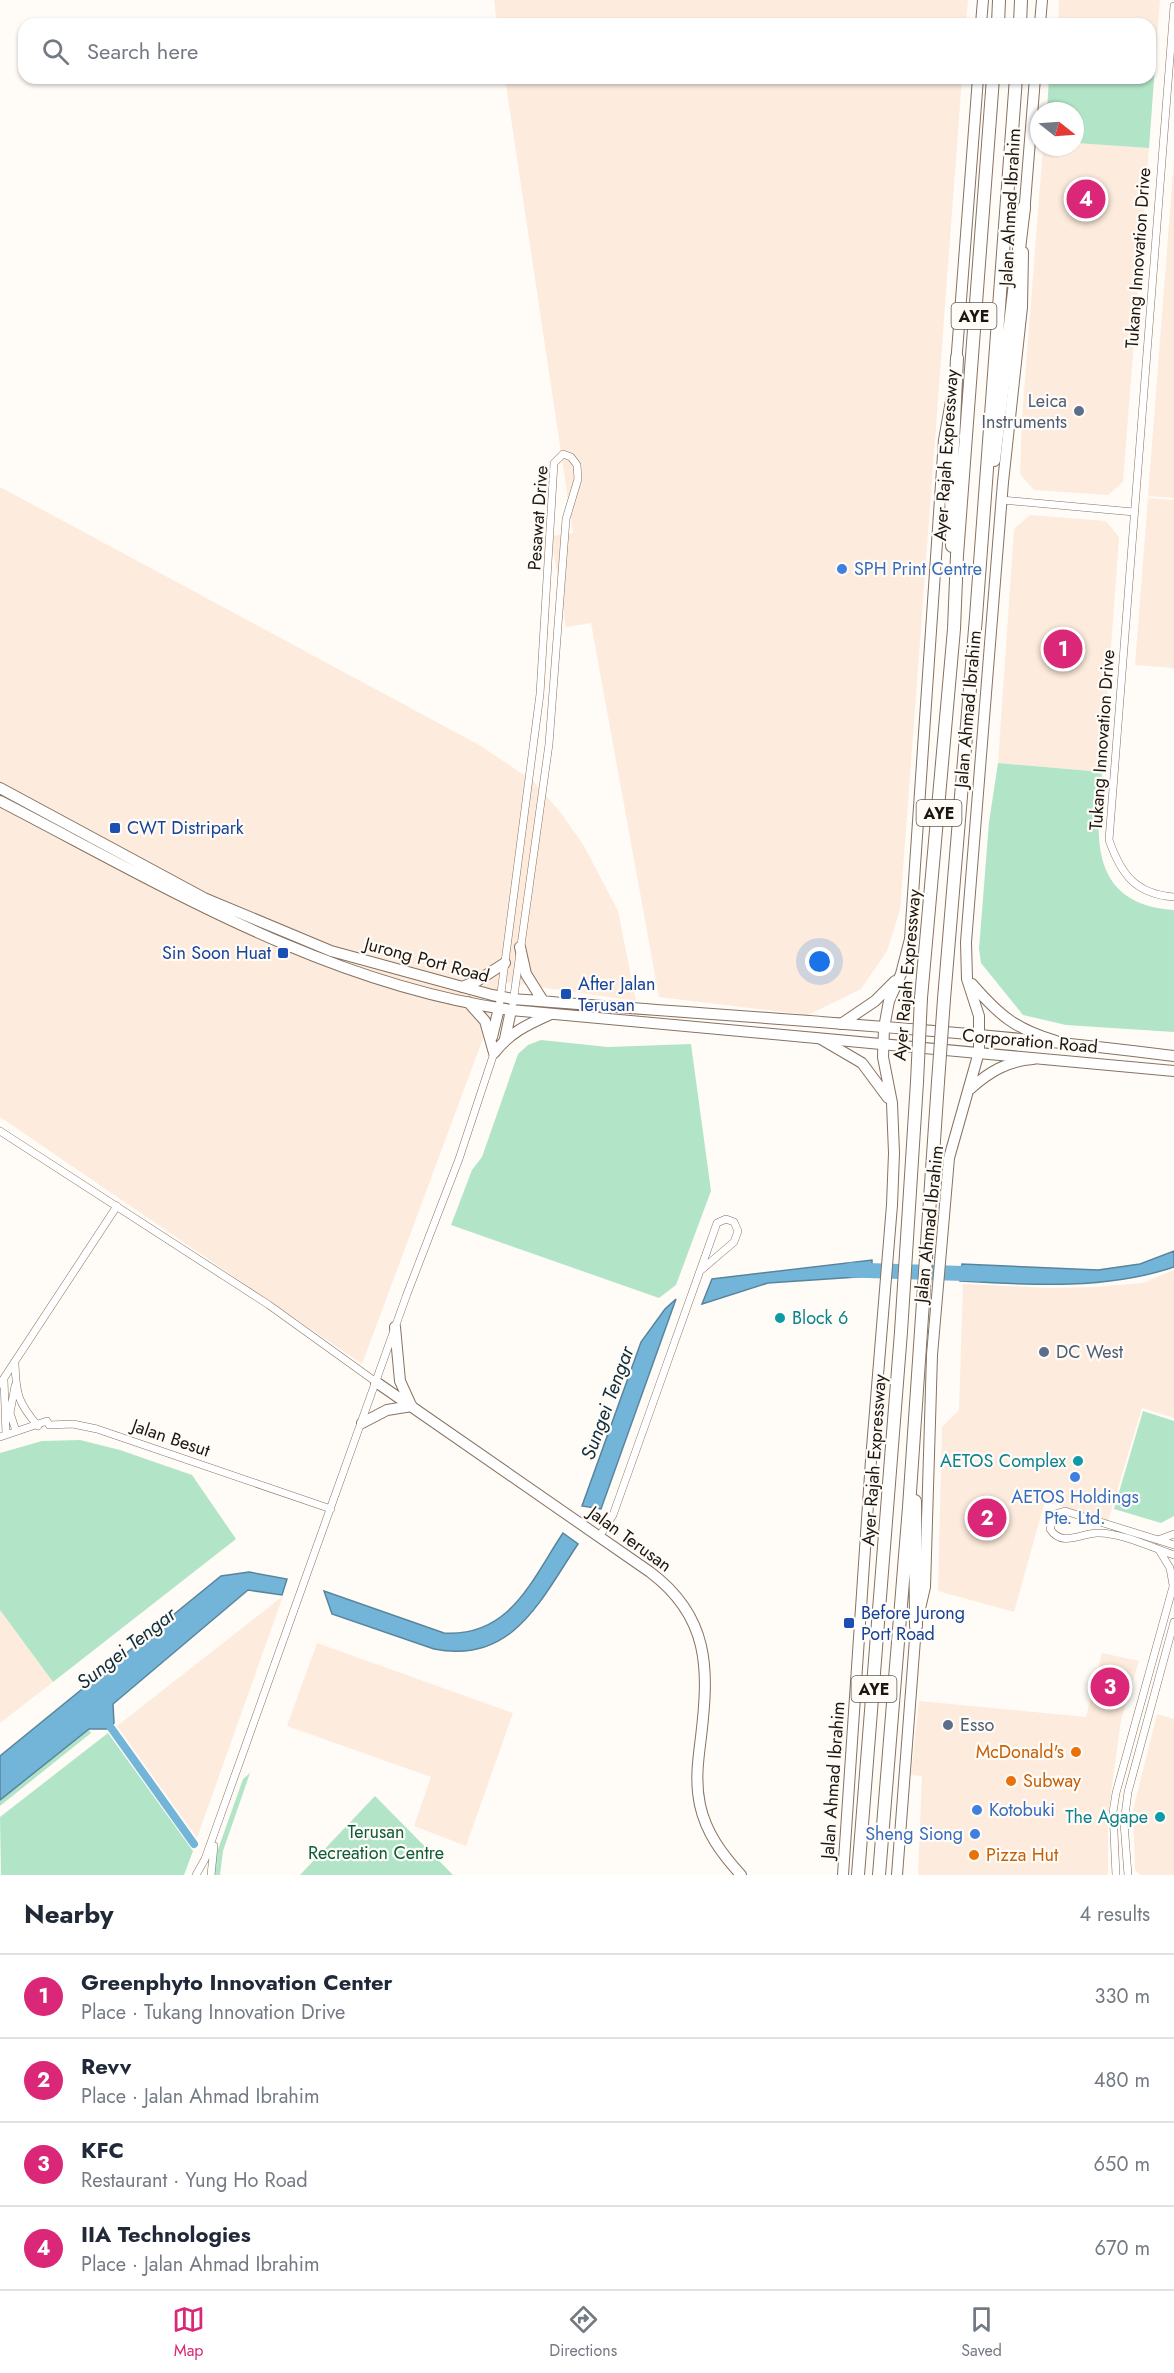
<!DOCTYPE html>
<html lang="en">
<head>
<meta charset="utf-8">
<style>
  body { margin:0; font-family:Jost,sans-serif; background:#f6f6f7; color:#1f2937 }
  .compass { position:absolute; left:1030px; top:102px; width:54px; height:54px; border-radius:50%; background:#fff; box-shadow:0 2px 4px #0004; rotate:107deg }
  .you { position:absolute; left:820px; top:962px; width:21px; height:21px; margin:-15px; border:4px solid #fff; border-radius:50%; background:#1a73e8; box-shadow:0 0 0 9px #1a73e833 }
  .badge { display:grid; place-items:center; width:39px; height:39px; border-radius:50%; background:#db2777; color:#fff; font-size:20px; font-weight:700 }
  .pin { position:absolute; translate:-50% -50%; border:3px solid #fff; box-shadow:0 2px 6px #0006 }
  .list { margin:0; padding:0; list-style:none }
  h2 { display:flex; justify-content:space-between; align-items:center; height:78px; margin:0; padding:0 24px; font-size:26px }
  h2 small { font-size:20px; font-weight:400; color:#747a83 }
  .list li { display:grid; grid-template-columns:39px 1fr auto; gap:18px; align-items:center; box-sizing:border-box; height:84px; padding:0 24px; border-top:2px solid #e0e1e3 }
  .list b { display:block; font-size:22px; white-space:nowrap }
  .list p { margin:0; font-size:20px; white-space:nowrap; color:#747a83 }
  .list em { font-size:20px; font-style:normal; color:#747a83 }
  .icon { flex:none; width:33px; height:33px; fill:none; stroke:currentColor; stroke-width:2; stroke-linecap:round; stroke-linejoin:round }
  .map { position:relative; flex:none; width:1174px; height:1875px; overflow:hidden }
  .search { position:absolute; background:#fff; box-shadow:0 2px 4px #0004; left:18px; right:18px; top:18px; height:66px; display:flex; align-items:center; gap:15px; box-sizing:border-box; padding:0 21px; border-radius:18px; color:#747a83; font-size:22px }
  .sheet { height:414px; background:#fff }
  nav { display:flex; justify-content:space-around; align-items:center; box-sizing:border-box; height:84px; border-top:2px solid #e0e1e3; background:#fff; font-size:16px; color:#747a83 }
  nav a { display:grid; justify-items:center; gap:3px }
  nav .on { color:#db2777 }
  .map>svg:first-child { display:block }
  .built { fill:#fdecdd }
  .green { fill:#b2e5c8 }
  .water { fill:#73b5d9; stroke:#59859c; stroke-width:1.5 }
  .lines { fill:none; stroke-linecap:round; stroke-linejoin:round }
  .canal { stroke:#73b5d9; stroke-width:8 }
  .river { stroke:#73b5d9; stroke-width:15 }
  .street-casing { stroke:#867261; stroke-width:8 }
  .secondary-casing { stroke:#867261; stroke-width:12 }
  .primary-casing { stroke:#867261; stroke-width:12 }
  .highway-casing { stroke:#867261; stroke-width:14 }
  .street { stroke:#fff; stroke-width:7 }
  .secondary { stroke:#fff; stroke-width:10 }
  .primary { stroke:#fff; stroke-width:10 }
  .highway { stroke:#fff; stroke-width:12 }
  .highway-bridge-casing { stroke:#867261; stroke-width:14; stroke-linecap:butt }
  .highway-bridge { stroke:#fff; stroke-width:12 }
  .service-dot { fill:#5c6f8a; stroke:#fffbf7; stroke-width:2 }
  .shop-dot { fill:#3f7fe0; stroke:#fffbf7; stroke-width:2 }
  .transit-dot { fill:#1a4fb4; stroke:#fffbf7; stroke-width:2 }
  .culture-dot { fill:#0f9aa8; stroke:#fffbf7; stroke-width:2 }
  .food-dot { fill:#e8710a; stroke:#fffbf7; stroke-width:2 }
  .labels { text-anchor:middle; stroke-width:4.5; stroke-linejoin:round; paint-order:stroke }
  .shield { fill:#fffbf7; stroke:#615b55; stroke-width:1.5 }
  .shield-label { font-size:16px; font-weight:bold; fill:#1d160f }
  .street-label { font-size:18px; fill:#1d160f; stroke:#fffbf7 }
  .service-label { font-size:18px; fill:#4e5e75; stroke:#fffbf7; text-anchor:start }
  .shop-label { font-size:18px; fill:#366cbe; stroke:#fffbf7; text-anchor:start }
  .transit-label { font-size:18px; fill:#164399; stroke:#fffbf7; text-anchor:start }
  .culture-label { font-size:18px; fill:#0d838f; stroke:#fffbf7; text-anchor:end }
  .food-label { font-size:18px; fill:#c56008; stroke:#fffbf7; text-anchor:start }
  .park-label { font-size:18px; fill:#0a5c3b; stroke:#fffbf7 }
  .water-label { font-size:20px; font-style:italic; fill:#102f3e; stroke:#fffbf7 }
</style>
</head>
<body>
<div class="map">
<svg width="1174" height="1875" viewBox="0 0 1174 1875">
  <rect width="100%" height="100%" fill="#fffbf7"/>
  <path class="built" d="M494,0H968L966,24H497Z
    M1059,0H1160L1156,52L1150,51V24H1058Z
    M505,78H962L900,910L887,951L861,989L808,1015L659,997L591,623L566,627L551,536L573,533Z
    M1075,143L1149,148L1123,482L1108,495L1034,490L1020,474L1022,418L1043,147H1075Z
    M1174,160V498L1148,496Z
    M0,487L481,746L534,782L561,813L584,846L618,911L636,1001L504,982L362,1364L0,1117Z
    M1148,498L1174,500V668L1135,665Z
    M1030,515L1106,521L1119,537L1102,772L998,763L1014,529Z
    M1174,1270V1418L1142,1408L1108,1521L1045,1501L1014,1612L938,1591L942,1427L959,1410L963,1284L1049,1288L1095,1287L1143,1283Z
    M283,1596L197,1838L117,1726Z
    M0,1610L53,1682L0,1723Z
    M317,1643L513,1713L466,1846L414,1826L431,1777L287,1726Z
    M1102,1653L1139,1661L1121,1720L1108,1815V1875H918L922,1776L911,1775L919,1701L1086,1717Z
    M1157,1714L1174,1719V1875H1141L1135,1870L1133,1810Z"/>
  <path class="green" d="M1150,51L1156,52L1149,148L1075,143V111H1047L1049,78H1150Z
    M998,763L1102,772C1096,836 1088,904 1174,910V1032L1066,1025L1023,1015L981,963L979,949L989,822Z
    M541,1040L608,1047L691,1044L711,1191L676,1285L659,1298L451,1225L472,1170L482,1157L518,1054L528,1045Z
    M1143,1411L1174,1421V1516L1161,1523L1114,1509Z
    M80,1440L120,1450L192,1475L236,1539L53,1682L0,1610V1453L42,1441Z
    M89,1729L91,1733L0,1806V1800Z
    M108,1733L193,1851L184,1875H1L0,1817Z
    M250,1773L223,1851L220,1875H214L216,1855L243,1779Z
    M375,1796L453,1875H300Z"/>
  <path class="water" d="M1174,1251V1267C1106,1290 1030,1285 960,1281L962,1264L1098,1270L1140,1264Z
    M872,1260V1276L768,1283L702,1304L712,1279Z
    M676,1299L601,1509L582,1506L641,1342L665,1309Z
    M563,1533L578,1544C541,1599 513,1665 434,1649L332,1614L324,1591L444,1633C510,1637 531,1581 563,1533Z
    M249,1572L287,1579L282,1595L248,1590L113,1704L114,1723L108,1729H89L0,1800V1756L221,1576Z"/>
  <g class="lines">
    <path class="canal" d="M104,1718L194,1844"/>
    <path class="river" d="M851,1270L980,1274"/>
    <defs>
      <path id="street" d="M1174,6L1109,840C1121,874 1135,894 1174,897
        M1002,500L1134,512
        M499,1008L540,694L554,463L563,454L571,457L577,465L578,479L566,519L549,744L513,1003
        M0,1131L269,1305L376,1382
        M15,1364C16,1394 18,1403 38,1426
        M4,1380L6,1434
        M0,1384L117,1206
        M15,1386L10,1413L16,1431
        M0,1437L47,1421L49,1425L73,1424L97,1429L331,1509
        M599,1537L613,1515C648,1418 682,1320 717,1223L726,1219L734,1222L738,1231L734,1242L700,1271
        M1158,1540L1174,1534
        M1174,1545L1065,1511L1055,1514L1050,1529C1062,1548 1082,1533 1097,1533C1119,1532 1153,1548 1174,1555
        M1159,1550L1170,1568L1173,1585
        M196,1875L205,1859L407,1294L459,1159L494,1053
        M211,1875L214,1846
        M1116,1875L1113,1812L1116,1793L1174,1583
        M1128,1875L1124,1823L1128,1792L1174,1622"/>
      <path id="secondary" d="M0,788L204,898L331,951L492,995L513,999C734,1017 955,1028 1174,1056
        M0,801C164,886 325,984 511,1010L1174,1071
        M520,947L526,974L543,1001
        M462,987L477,981L505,963
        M468,1002L485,1021L494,1053
        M492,1037L499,1008
        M505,1039L511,1010
        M494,1053C510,1032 529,1024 551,1014
        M395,1327L400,1381L410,1403
        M376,1382L650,1572C710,1617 709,1669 701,1737C698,1760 695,1782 700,1805C706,1833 722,1854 741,1875
        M362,1423L387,1410L412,1406"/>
      <path id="primary" d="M981,24L983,0
        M1040,24L1042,0
        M1024,215L1035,78
        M956,365L978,78
        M972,984C999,1015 1015,1029 1056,1041
        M841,1024L875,1001L895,981
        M821,1039L862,1063L888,1098
        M970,1089C989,1072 1007,1061 1033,1059
        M843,1875L871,1460L892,1205L894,1153L892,1103L883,1057L884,1028L889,1001L901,974L910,939L944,440L951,401
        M897,1875L916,1626L925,1587L932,1355L949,1158L979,1052V1016L967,979L966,942L1003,482L1022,307L1023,252"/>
      <path id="highway" d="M998,24L999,0
        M1020,24L1021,0
        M994,460L1024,207
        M952,546L951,486L957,358
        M921,998L954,629L957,555L993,78
        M944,999L976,617L1016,78
        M915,1501L916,1626
        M858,1875L901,1332L917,1082
        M879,1875L909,1507L938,1082"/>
    </defs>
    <use href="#street" class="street-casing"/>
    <use href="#secondary" class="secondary-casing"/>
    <use href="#primary" class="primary-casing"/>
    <use href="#highway" class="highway-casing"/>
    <use href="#street" class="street"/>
    <use href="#secondary" class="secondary"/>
    <use href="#primary" class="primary"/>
    <use href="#highway" class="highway"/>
    <defs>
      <path id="highway-bridge" d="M917,1082L921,998
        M938,1082L944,999"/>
    </defs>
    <use href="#highway-bridge" class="highway-bridge-casing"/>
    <use href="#highway-bridge" class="highway-bridge"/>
  </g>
  <g class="service-dot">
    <circle cx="1079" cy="411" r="6"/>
    <circle cx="1044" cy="1352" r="6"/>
    <circle cx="948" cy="1725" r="6"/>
  </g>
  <g class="shop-dot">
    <circle cx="842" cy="569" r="6"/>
    <circle cx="1075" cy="1477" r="6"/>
    <circle cx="977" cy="1810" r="6"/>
    <circle cx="975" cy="1834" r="6"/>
  </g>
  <g class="transit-dot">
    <rect x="109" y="822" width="12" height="12" rx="3"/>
    <rect x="277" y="947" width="12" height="12" rx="3"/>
    <rect x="560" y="988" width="12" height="12" rx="3"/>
    <rect x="843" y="1617" width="12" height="12" rx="3"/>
  </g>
  <g class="culture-dot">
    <circle cx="780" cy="1318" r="6"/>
    <circle cx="1078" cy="1461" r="6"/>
    <circle cx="1160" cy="1817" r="6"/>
  </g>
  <g class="food-dot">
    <circle cx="1076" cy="1752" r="6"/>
    <circle cx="1011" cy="1781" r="6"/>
    <circle cx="974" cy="1855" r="6"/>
  </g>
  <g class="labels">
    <g class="shield">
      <rect x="951.5" y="303" width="45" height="26" rx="4.5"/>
      <rect x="916.5" y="800" width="45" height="26" rx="4.5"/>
      <rect x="851.5" y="1676" width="45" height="26" rx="4.5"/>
    </g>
    <g class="shield-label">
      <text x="974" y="322">AYE</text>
      <text x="939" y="819">AYE</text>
      <text x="874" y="1695">AYE</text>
    </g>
    <g class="street-label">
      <text transform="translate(1010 207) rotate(-87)" y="6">Jalan Ahmad Ibrahim</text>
      <text transform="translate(1138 258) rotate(-86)" y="6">Tukang Innovation Drive</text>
      <text transform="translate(946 455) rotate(-86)" y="6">Ayer Rajah Expressway</text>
      <text transform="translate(538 518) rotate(-86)" y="6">Pesawat Drive</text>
      <text transform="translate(968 709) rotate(-85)" y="6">Jalan Ahmad Ibrahim</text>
      <text transform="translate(1102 740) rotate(-86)" y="6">Tukang Innovation Drive</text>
      <text transform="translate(427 960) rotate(15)" y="6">Jurong Port Road</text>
      <text transform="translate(907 975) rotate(-85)" y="6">Ayer Rajah Expressway</text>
      <text transform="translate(1030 1041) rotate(5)" y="6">Corporation Road</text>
      <text transform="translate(929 1224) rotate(-84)" y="6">Jalan Ahmad Ibrahim</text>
      <text transform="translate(171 1438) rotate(19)" y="6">Jalan Besut</text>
      <text transform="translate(874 1460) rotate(-86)" y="6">Ayer Rajah Expressway</text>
      <text transform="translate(630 1539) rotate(36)" y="6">Jalan Terusan</text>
      <text transform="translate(833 1780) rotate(-86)" y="6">Jalan Ahmad Ibrahim</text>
    </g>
    <g class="service-label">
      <text x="1067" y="407" text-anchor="end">Leica<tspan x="1067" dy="21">Instruments</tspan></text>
      <text x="1056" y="1358">DC West</text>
      <text x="960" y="1731">Esso</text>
    </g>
    <g class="shop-label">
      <text x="854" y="575">SPH Print Centre</text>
      <text x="1075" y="1503" text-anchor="middle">AETOS Holdings<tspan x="1075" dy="21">Pte. Ltd.</tspan></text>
      <text x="989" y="1816">Kotobuki</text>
      <text x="963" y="1840" text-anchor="end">Sheng Siong</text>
    </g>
    <g class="transit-label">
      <text x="127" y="834">CWT Distripark</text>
      <text x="271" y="959" text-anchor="end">Sin Soon Huat</text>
      <text x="578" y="990">After Jalan<tspan x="578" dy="21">Terusan</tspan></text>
      <text x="861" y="1619">Before Jurong<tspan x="861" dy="21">Port Road</tspan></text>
    </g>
    <g class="culture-label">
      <text x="792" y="1324" text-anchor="start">Block 6</text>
      <text x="1066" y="1467">AETOS Complex</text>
      <text x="1148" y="1823">The Agape</text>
    </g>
    <g class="food-label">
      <text x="1064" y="1758" text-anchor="end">McDonald's</text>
      <text x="1023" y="1787">Subway</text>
      <text x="986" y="1861">Pizza Hut</text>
    </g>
    <g class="park-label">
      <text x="376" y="1838">Terusan<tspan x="376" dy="21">Recreation Centre</tspan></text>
    </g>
    <g class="water-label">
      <text transform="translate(607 1403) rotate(-70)" y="7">Sungei Tengar</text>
      <text transform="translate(126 1648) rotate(-38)" y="7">Sungei Tengar</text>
    </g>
  </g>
</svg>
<svg class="compass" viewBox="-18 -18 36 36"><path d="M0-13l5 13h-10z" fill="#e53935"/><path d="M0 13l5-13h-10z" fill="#747a83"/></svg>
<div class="you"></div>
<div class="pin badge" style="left:1063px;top:649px">1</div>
<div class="pin badge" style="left:987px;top:1518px">2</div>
<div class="pin badge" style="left:1110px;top:1687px">3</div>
<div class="pin badge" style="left:1086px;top:199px">4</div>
<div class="search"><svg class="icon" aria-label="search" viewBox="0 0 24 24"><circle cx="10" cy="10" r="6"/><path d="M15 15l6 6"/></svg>Search here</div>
</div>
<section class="sheet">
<h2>Nearby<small>4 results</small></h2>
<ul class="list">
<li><span class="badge">1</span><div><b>Greenphyto Innovation Center</b><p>Place · Tukang Innovation Drive</p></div><em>330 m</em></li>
<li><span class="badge">2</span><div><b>Revv</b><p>Place · Jalan Ahmad Ibrahim</p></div><em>480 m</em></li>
<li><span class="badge">3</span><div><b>KFC</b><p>Restaurant · Yung Ho Road</p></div><em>650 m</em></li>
<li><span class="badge">4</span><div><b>IIA Technologies</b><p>Place · Jalan Ahmad Ibrahim</p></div><em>670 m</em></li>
</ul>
</section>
<nav>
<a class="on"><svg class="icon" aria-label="map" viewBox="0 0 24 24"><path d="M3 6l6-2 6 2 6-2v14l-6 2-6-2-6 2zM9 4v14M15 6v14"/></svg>Map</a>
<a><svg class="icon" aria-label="directions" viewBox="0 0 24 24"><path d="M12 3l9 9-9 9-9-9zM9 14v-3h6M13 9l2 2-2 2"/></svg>Directions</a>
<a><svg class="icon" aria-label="saved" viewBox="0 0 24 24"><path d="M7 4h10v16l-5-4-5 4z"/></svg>Saved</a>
</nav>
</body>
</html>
